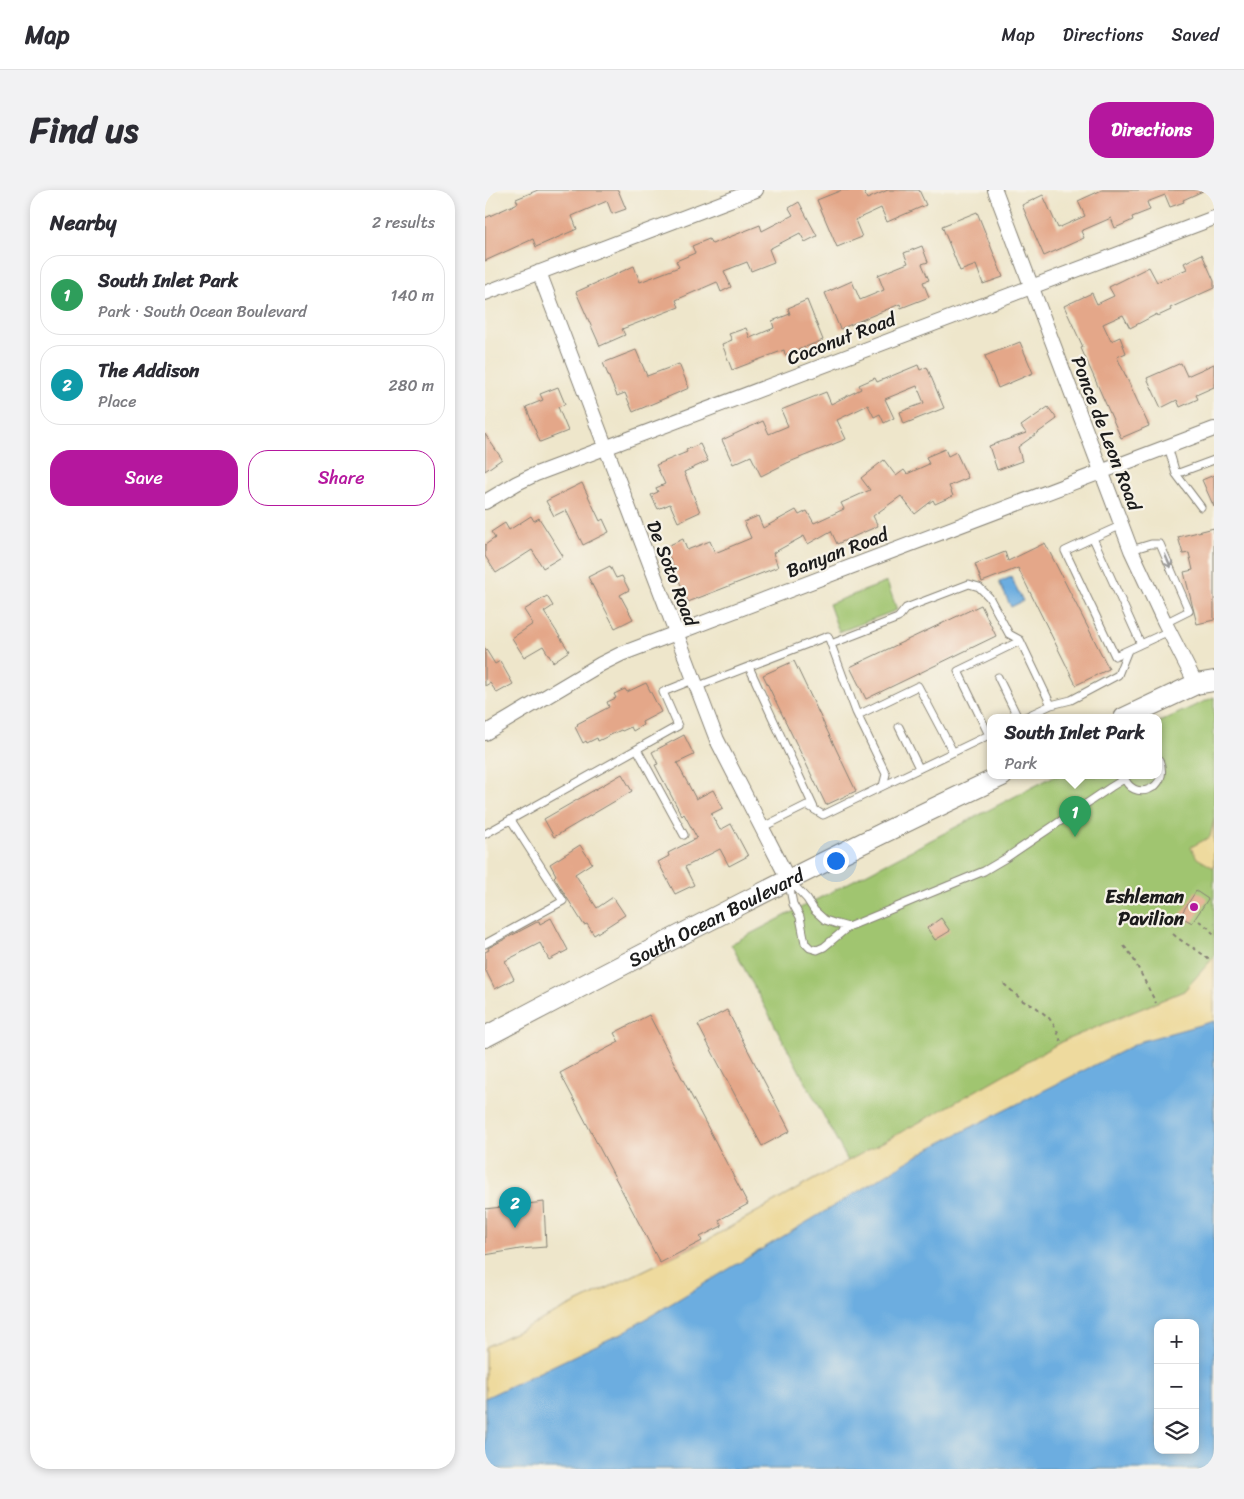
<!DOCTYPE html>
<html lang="en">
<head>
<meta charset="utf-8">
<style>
  body { margin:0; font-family:Sriracha,sans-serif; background:#f2f2f3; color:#2b2b33 }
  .controls { position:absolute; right:15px; bottom:15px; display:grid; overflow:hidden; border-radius:10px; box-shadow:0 2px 8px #0003 }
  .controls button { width:45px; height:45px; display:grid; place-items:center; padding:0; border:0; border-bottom:1px solid #e1e1e2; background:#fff; color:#2b2b33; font:25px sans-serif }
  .you { position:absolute; left:350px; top:670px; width:18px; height:18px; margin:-12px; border:4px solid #fff; border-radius:50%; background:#1a73e8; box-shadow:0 0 0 8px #1a73e833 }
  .badge { display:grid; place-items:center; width:32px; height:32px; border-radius:50%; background:#b5179e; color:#fff; font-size:16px; font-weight:700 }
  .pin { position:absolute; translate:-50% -41px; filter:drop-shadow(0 1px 2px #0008) }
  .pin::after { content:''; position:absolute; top:26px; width:18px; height:15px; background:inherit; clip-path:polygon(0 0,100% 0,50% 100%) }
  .popup { position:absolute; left:502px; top:524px; width:175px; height:65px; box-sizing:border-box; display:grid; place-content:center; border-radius:10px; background:#fff; filter:drop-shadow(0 1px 4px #0005); font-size:16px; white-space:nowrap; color:#7c7c81 }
  .popup b { font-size:19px; color:#2b2b33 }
  .popup::after { content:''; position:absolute; left:50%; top:100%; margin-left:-10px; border:10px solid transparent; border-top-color:#fff }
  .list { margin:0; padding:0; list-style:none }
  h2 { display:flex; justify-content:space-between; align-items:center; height:65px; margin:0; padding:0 20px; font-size:21px }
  h2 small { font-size:16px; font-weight:400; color:#7c7c81 }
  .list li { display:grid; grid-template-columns:32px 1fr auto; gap:15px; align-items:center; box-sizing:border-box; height:80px; margin:0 10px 10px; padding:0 10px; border:1px solid #e1e1e2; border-radius:20px }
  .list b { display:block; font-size:19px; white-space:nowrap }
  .list p { margin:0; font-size:16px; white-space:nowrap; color:#7c7c81 }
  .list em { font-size:16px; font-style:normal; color:#7c7c81 }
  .actions { display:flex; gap:10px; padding:15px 20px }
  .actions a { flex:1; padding:11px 0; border:1px solid #b5179e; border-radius:20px; text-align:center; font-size:18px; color:#b5179e }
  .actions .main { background:#b5179e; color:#fff }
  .icon { flex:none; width:28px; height:28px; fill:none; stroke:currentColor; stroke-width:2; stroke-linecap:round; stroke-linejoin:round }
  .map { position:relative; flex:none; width:729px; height:1279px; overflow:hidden; border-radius:20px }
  header { display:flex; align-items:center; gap:30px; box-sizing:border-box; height:70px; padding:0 25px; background:#fff; border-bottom:1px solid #e1e1e2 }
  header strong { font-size:24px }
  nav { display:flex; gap:28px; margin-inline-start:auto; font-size:18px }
  .intro { display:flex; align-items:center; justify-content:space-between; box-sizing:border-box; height:120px; padding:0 30px }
  h1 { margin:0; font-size:35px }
  .button { padding:12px 22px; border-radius:20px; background:#b5179e; color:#fff; font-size:18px; font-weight:700 }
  main { display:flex; gap:30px; padding:0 30px }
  aside { flex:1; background:#fff; border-radius:20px; box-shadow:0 2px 8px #0003 }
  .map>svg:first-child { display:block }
  .green { fill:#a0c56f; stroke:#5e7046 }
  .sand { fill:#eeda9e; stroke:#857b5d }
  .water { fill:#6cade0; stroke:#44647e; fill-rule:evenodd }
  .building { fill:#e4a789 }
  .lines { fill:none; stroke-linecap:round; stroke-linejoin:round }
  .lane-casing { stroke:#858174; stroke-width:9 }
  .street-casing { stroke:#858174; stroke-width:16 }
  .secondary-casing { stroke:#858174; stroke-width:22 }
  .path { stroke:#858174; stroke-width:2; stroke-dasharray:4 4; stroke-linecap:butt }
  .lane { stroke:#fff; stroke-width:7 }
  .street { stroke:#fff; stroke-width:14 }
  .secondary { stroke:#fff; stroke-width:20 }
  .oneway { stroke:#999 }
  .poi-dot { fill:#b5179e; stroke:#f7f3e8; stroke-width:2 }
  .labels { text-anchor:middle; stroke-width:4.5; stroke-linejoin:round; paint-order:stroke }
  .street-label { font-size:19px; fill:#1c1c1c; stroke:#f7f3e8 }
  .poi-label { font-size:19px; font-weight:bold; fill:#1c1c1c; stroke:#f7f3e8; text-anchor:end }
</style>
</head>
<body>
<header>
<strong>Map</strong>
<nav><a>Map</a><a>Directions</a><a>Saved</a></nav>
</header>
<div class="intro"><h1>Find us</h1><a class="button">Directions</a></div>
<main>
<aside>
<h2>Nearby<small>2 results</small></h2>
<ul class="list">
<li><span class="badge" style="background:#2e9e5b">1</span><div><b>South Inlet Park</b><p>Park · South Ocean Boulevard</p></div><em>140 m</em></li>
<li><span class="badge" style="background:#0f9aa8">2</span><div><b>The Addison</b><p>Place</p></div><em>280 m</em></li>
</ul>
<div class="actions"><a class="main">Save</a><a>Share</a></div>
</aside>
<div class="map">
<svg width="729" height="1279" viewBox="0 0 729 1279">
  <rect width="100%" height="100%" fill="#f7f3e8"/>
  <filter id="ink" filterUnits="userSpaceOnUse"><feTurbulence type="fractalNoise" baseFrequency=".02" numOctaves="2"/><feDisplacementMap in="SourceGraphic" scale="10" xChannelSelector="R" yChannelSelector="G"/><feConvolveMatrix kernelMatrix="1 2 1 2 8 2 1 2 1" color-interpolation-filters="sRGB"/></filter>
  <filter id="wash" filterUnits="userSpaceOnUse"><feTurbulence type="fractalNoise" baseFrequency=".0096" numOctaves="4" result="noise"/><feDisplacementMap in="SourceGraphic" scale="20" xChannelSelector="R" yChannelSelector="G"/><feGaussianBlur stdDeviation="1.12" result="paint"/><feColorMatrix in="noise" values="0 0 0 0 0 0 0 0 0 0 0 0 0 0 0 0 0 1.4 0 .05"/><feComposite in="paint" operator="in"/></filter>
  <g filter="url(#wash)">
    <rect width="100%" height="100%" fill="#eee6cb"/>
    <path class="green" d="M402,392L412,420L354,442L344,414Z
      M729,507V767L699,801L576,852L457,920L363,971L246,754L569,586H674V532Z"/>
    <path class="sand" d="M729,629V678L712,668L706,657L725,647Z
      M729,767V1053L0,1279V1157L224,1049L328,990L457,920L576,852L699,801Z"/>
    <path class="water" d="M526,387L538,411L526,417L514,392Z
      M729,831V1279H0V1208L139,1142L445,958L657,851ZM673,1133H710V1260H673Z"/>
    <g id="blocks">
      <path class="building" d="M53,0H133L141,19L127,24L122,11L87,26L92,39L51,57L48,49L0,71V28L33,13L31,9Z
        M357,0H378L382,9L403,0H434L441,15L402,32L396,18L370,30L377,47L352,57L332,10Z
        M617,0H720L698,10L699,12L685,17L680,5L662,12L665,20L647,27L648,30L630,38L626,28L596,41L599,48L559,66L537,15L558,5L573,38L600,26L593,11Z
        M314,12L332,46L320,52L315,43L284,59L289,72L266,81L262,72L239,81L246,97L236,102L232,92L191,110L194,117L137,139L140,145L115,156L91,102L149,76L155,92L194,77L191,71L210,63L207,56L224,49L227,54L275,35L277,41L308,25L304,18Z
        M492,22L518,87L498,94L491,75L475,81L457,36Z
        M437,56L443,72L437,74L444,90L438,92L444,107L416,118L415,114L355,139L340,103L367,91L375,110L399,100L393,85L423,73L419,63Z
        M717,64L729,91V98L685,118L686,120L673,126L672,124L645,138L638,125L618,134L626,151L635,147L641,163L632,167L664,236L636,248L596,158L598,157L579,116L607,103L612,114L629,106L624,97L664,77L672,92L702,79L699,73Z
        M322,110L338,150L300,165L299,160L247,180L237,154L247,150L244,144L261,138L265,148L289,138L287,131L305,124L303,118Z
        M535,152L548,183L513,198L500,166Z
        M151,160L162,186L194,174L204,198L148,222L140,203L132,206L118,173Z
        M696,173L702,186L729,174V197L711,205L713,209L695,217L692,210L676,218L662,188Z
        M433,175L435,180L442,177L459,218L419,234L415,222L439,213L432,196L400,209L409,228L399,233L395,224L389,227L383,215L352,230L361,249L302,273L276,286L266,266L248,274L237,250L278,231L284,244L303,236L296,220L341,202L346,214L376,199L374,195L390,188L392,192Z
        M73,197L80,214L73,217L83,241L55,252L41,217L58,210L55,204Z
        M563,217L572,229L533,257L537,271L512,280L504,256L541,243L536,236Z
        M0,244L17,269L0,281Z
        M215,254L223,271L199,282L215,322L193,332L185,314L173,319L166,305L173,302L171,298L180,294L171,275L202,262L201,260Z
        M460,259L463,266L471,262L483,288L464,296L468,306L450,314L448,310L430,324L416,306L388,326L393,336L352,354L346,341L323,354L319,346L288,363L293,377L203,412L180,357L198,349L202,360L225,351L230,363L266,348L259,332L273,326L278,338L311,320L314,325L322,321L329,333L359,319L356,313L385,300L376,288L399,270L411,286L419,280L422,284L444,274L441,267Z
        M729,285V317L717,290Z
        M97,293L115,331L118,329L124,342L98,355L81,320L69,326L61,311Z
        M46,326L49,331L54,328L78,366L58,378L47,360L11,383L0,366V355L10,348L6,342L20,333L24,340Z
        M729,338V430L712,434L699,382L708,380L704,363L698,364L693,347Z
        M560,353L624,479L591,495L533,378L497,392L490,374L520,362L523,371Z
        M125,376L131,388L137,386L144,400L135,405L148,429L130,438L103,387Z
        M62,406L68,416L59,422L84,461L68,472L58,456L39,467L27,448L48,434L39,420Z
        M496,415L511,446L381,509L365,477Z
        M0,458L10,474L15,471L28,494L12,503L5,493L0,496Z
        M309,471L371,601L341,615L278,485Z
        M161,493L176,522L157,532L158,535L148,541L146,537L137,541L136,540L113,551L112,548L102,553L101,551L98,553L90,537L93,535L92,534L124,517L122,512L131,508L129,504L140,499L142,502Z
        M199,545L209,565L192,573L211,609L228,600L238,618L226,624L235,640L246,634L263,666L244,676L235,659L200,677L209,695L190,704L173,672L184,666L183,663L212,648L199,624L197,626L170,575L173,574L167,562Z
        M137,584L147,601L69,647L59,629Z
        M95,655L107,673L90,684L112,718L128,707L140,725L109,745L102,734L99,735L69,687L71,685L65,674Z
        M711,701L723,709L707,733L695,726Z
        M66,728L83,760L64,770L55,753L20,771L29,789L10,799L0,779V762L4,760L3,758L54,731L55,734Z
        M456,728L465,741L450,750L442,738Z
        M242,820L305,941L277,956L213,835Z
        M164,825L263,1014L234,1030L237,1036L215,1047L217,1051L175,1073L75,883L134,852L129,843Z
        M59,1012L61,1057L35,1059L0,1065V1019Z"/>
    </g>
  </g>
  <g filter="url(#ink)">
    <use href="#blocks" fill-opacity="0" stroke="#858174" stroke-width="1"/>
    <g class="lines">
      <defs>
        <path id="lane" d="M683,256L691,284L716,317
          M691,284L729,270
          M608,348L637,335
          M646,360L666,354H675L704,421L680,433
          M346,454L413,428L421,418L484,394L494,397L504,407L524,444L535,450L566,515L538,528
          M643,460L630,466L580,361L608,348L656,454
          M264,477L330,620
          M513,487L533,528
          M211,497L343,446L371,522L401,584L398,596L338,625L322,615L276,638
          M566,515L586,510L633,485L643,460L684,441
          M373,525L433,496L468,562
          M414,537L434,578
          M504,545L473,481L535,451
          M152,559L199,645
          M639,586C646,613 687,600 674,570
          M398,596L506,544
          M0,644L193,536L178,502L208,490
          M303,689L322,709L329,720L340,730L352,734L363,737L339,757L332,760L325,758L320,753L315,727L308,714Z
          M363,737L499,681L521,668L626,597L639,589
          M0,754L78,711L26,630"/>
        <path id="street" d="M510,0L646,360L680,433L711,494
          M54,82L232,550L303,689
          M0,103L271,0
          M0,312L32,293L51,284L729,28
          M0,543L116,474L136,464L729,239"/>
        <g id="secondary">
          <path d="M639,528L711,494L729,491"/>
          <path id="s1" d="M0,847C171,757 342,668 517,586"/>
        </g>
      </defs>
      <use href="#lane" class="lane-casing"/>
      <use href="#street" class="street-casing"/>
      <use href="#secondary" class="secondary-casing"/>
      <path class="path" d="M714,731L725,739L729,746
        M688,744C700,755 714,759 725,771
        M639,756L647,766L671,813
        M519,794L538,811L551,817L564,828L571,838L576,852"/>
      <use href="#lane" class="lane"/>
      <use href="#street" class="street"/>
      <use href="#secondary" class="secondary"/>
    </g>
    <defs><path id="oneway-shaft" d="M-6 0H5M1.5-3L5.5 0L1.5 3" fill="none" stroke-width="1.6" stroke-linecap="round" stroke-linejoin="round" transform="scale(1.25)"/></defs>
    <use class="oneway" href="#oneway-shaft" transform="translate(683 371) rotate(67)"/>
  </g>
  <circle class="poi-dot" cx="709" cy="717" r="5"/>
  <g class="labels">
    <g class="street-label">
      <text transform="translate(356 148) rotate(-21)" y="7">Coconut Road</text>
      <text transform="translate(622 243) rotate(69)" y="7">Ponce de Leon Road</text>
      <text transform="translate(352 362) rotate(-21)" y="7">Banyan Road</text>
      <text transform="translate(188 383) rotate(69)" y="7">De Soto Road</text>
      <text dy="7" stroke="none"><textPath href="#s1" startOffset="260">South Ocean Boulevard</textPath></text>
    </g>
    <g class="poi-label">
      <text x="699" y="713">Eshleman<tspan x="699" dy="22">Pavilion</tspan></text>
    </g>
  </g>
</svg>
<div class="controls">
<button>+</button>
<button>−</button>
<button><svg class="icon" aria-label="layers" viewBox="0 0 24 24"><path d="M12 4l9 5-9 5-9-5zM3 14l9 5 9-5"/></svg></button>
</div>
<div class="you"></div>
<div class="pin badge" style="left:590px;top:647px;background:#2e9e5b">1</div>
<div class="popup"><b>South Inlet Park</b>Park</div>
<div class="pin badge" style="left:30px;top:1038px;background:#0f9aa8">2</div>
</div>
</main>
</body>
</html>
